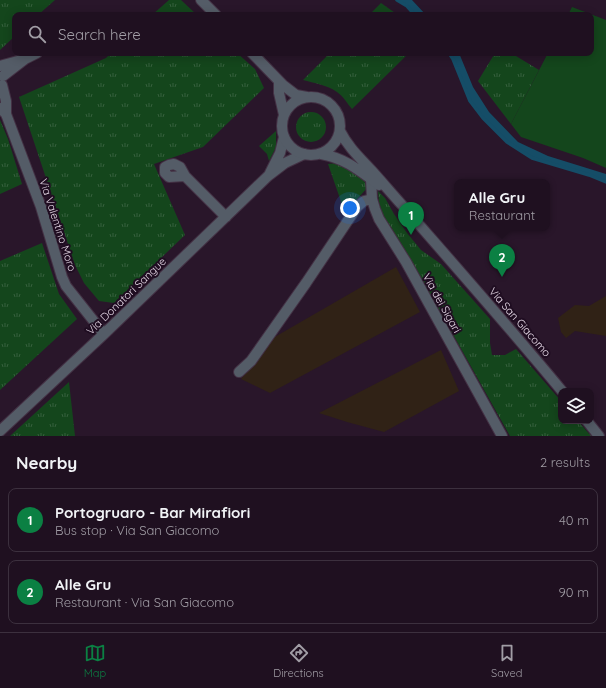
<!DOCTYPE html>
<html lang="en">
<head>
<meta charset="utf-8">
<style>
  body { margin:0; font-family:Quicksand,sans-serif; background:#2c1e2d; color:#f1f3f6 }
  .controls { position:absolute; right:12px; bottom:12px; display:grid; overflow:hidden; border-radius:8px; box-shadow:0 2px 10px #0003 }
  .controls button { width:36px; height:36px; display:grid; place-items:center; padding:0; border:0; border-bottom:1px solid #3c303e; background:#1f1020; color:#f1f3f6; font:20px sans-serif }
  .you { position:absolute; left:350px; top:208px; width:14px; height:14px; margin:-10px; border:3px solid #fff; border-radius:50%; background:#1a73e8; box-shadow:0 0 0 6px #1a73e833 }
  .badge { display:grid; place-items:center; width:26px; height:26px; border-radius:50%; background:#0b8043; color:#fff; font-size:13px; font-weight:700 }
  .pin { position:absolute; translate:-50% -33px; filter:drop-shadow(0 1px 2px #0008) }
  .pin::after { content:''; position:absolute; top:21px; width:14px; height:12px; background:inherit; clip-path:polygon(0 0,100% 0,50% 100%) }
  .popup { position:absolute; left:454px; top:179px; width:96px; height:52px; box-sizing:border-box; display:grid; place-content:center; border-radius:8px; background:#1f1020; filter:drop-shadow(0 1px 3px #0005); font-size:13px; white-space:nowrap; color:#a19da5 }
  .popup b { font-size:15px; color:#f1f3f6 }
  .popup::after { content:''; position:absolute; left:50%; top:100%; margin-left:-8px; border:8px solid transparent; border-top-color:#1f1020 }
  .list { margin:0; padding:0; list-style:none }
  h2 { display:flex; justify-content:space-between; align-items:center; height:52px; margin:0; padding:0 16px; font-size:17px }
  h2 small { font-size:13px; font-weight:400; color:#a19da5 }
  .list li { display:grid; grid-template-columns:26px 1fr auto; gap:12px; align-items:center; box-sizing:border-box; height:64px; margin:0 8px 8px; padding:0 8px; border:1px solid #3c303e; border-radius:8px }
  .list b { display:block; font-size:15px; white-space:nowrap }
  .list p { margin:0; font-size:13px; white-space:nowrap; color:#a19da5 }
  .list em { font-size:13px; font-style:normal; color:#a19da5 }
  .icon { flex:none; width:22px; height:22px; fill:none; stroke:currentColor; stroke-width:2; stroke-linecap:round; stroke-linejoin:round }
  .map { position:relative; flex:none; width:606px; height:436px; overflow:hidden }
  .search { position:absolute; background:#1f1020; box-shadow:0 2px 10px #0003; left:12px; right:12px; top:12px; height:44px; display:flex; align-items:center; gap:10px; box-sizing:border-box; padding:0 14px; border-radius:8px; color:#a19da5; font-size:15px }
  .sheet { height:196px; background:#1f1020 }
  nav { display:flex; justify-content:space-around; align-items:center; box-sizing:border-box; height:56px; border-top:1px solid #3c303e; background:#1f1020; font-size:11px; color:#a19da5 }
  nav a { display:grid; justify-items:center; gap:2px }
  nav .on { color:#0b8043 }
  .map>svg:first-child { display:block }
  .industrial { fill:#302216 }
  .grass { fill:url(#grass-tufts) }
  .pitch { fill:#14461c }
  .water { fill:#154d67 }
  .lines { fill:none; stroke-linecap:round; stroke-linejoin:round }
  .stream { stroke:#154d67; stroke-width:3.5 }
  .minor-casing { stroke:#433144; stroke-width:12 }
  .tertiary-casing { stroke:#433144; stroke-width:12 }
  .minor { stroke:#545c67; stroke-width:10 }
  .tertiary { stroke:#545c67; stroke-width:10 }
  .labels { text-anchor:middle; stroke-width:4; stroke-linejoin:round; paint-order:stroke }
  .street-label { font-size:11px; fill:#e4d7e5; stroke:#1f0d21 }
</style>
</head>
<body>
<div class="map">
<svg width="606" height="436" viewBox="0 0 606 436">
  <defs>
    <pattern id="grass-tufts" width="24" height="20" patternUnits="userSpaceOnUse"><rect width="24" height="20" fill="#14461c"/><path d="M3 7l-1-3M5 7V3M7 7l1-3M15 17l-1-3M17 17v-4M19 17l1-3" fill="none" stroke="#36603d"/></pattern>
  </defs>
  <rect width="100%" height="100%" fill="#29162a"/>
  <path class="industrial" d="M396,267L420,312L270,393L241,379L273,338Z
    M606,296V336L575,331L566,338L561,332L558,318L575,305L589,306Z
    M441,350L459,391L384,432L347,422L319,413Z"/>
  <path class="grass" d="M0,0H55L38,15H15V36L0,50Z
    M169,0H181L197,15H152Z
    M381,3L398,15H369Z
    M111,53H237L255,69L264,88L203,147L154,164L185,235L114,303L99,301L84,283L75,265L19,97L106,58Z
    M330,53H409L352,109C347,103 343,96 337,92C327,85 314,83 303,80Z
    M495,53H511L539,70L511,124L478,81Z
    M296 127a15 15 0 1 1 30 0a15 15 0 1 1-30 0Z
    M0,120L8,139L22,184L0,194Z
    M276,131V147L269,161L267,154L259,146Z
    M337,163L357,175L364,180L367,188L345,213L328,164Z
    M378,191L385,198L394,214L407,233L421,250L441,264L490,319V343L492,355H505L516,349L561,401V421H578L591,436H510L409,256L383,215L379,202Z
    M42,243L59,294L77,319L0,390V261Z
    M69,382L75,436H10Z"/>
  <path class="pitch" d="M572,7L606,20V168L583,158L521,137L511,124L548,53H591V15H568Z"/>
  <path class="water" d="M397,0H412L426,15H415L407,6Z
    M449,53H459L473,87L489,112L518,142L548,156L606,174V182L589,175L532,158L507,142L483,118L470,101L453,59Z"/>
  <g class="lines">
    <path class="stream" d="M397,0L407,6L415,15
      M449,53L453,59L470,101L483,118L507,142L532,158L589,175L606,182"/>
    <defs>
      <path id="minor" d="M25,59L37,53
        M0,66L25,59L3,76
        M2,85L6,101V114
        M0,108L6,114L41,207L62,277L66,286L104,334
        M270,173L280,153L284,137
        M185,176L169,177L165,173V167L169,165L174,164L180,167L185,176L226,217
        M371,179L372,199L375,209L379,219L406,262L502,436
        M239,372L251,361L306,283L357,207L364,201L372,199
        M0,431L104,334L268,176L285,163L304,154"/>
      <path id="tertiary" d="M201,0L216,15
        M252,53L283,85L296,95L307,97
        M279,81V93L284,115
        M282 126a29 29 0 1 1 58 0a29 29 0 1 1-58 0Z
        M340,131C348,147 360,158 372,171C382,182 392,194 402,205C456,267 510,328 562,391
        M321,154C345,158 360,171 379,185
        M587,421L599,436"/>
    </defs>
    <use href="#minor" class="minor-casing"/>
    <use href="#tertiary" class="tertiary-casing"/>
    <use href="#minor" class="minor"/>
    <use href="#tertiary" class="tertiary"/>
  </g>
  <g class="labels">
    <g class="street-label">
      <text transform="translate(58 225) rotate(72)" y="4">Via Valentino Moro</text>
      <text transform="translate(126 296) rotate(-44)" y="4">Via Donatori Sangue</text>
      <text transform="translate(442 303) rotate(61)" y="4">Via dei Sigari</text>
      <text transform="translate(520 322) rotate(49)" y="4">Via San Giacomo</text>
    </g>
  </g>
</svg>
<div class="controls">
<button><svg class="icon" aria-label="layers" viewBox="0 0 24 24"><path d="M12 4l9 5-9 5-9-5zM3 14l9 5 9-5"/></svg></button>
</div>
<div class="you"></div>
<div class="pin badge" style="left:411px;top:235px">1</div>
<div class="pin badge" style="left:502px;top:277px">2</div>
<div class="popup"><b>Alle Gru</b>Restaurant</div>
<div class="search"><svg class="icon" aria-label="search" viewBox="0 0 24 24"><circle cx="10" cy="10" r="6"/><path d="M15 15l6 6"/></svg>Search here</div>
</div>
<section class="sheet">
<h2>Nearby<small>2 results</small></h2>
<ul class="list">
<li><span class="badge">1</span><div><b>Portogruaro - Bar Mirafiori</b><p>Bus stop · Via San Giacomo</p></div><em>40 m</em></li>
<li><span class="badge">2</span><div><b>Alle Gru</b><p>Restaurant · Via San Giacomo</p></div><em>90 m</em></li>
</ul>
</section>
<nav>
<a class="on"><svg class="icon" aria-label="map" viewBox="0 0 24 24"><path d="M3 6l6-2 6 2 6-2v14l-6 2-6-2-6 2zM9 4v14M15 6v14"/></svg>Map</a>
<a><svg class="icon" aria-label="directions" viewBox="0 0 24 24"><path d="M12 3l9 9-9 9-9-9zM9 14v-3h6M13 9l2 2-2 2"/></svg>Directions</a>
<a><svg class="icon" aria-label="saved" viewBox="0 0 24 24"><path d="M7 4h10v16l-5-4-5 4z"/></svg>Saved</a>
</nav>
</body>
</html>
